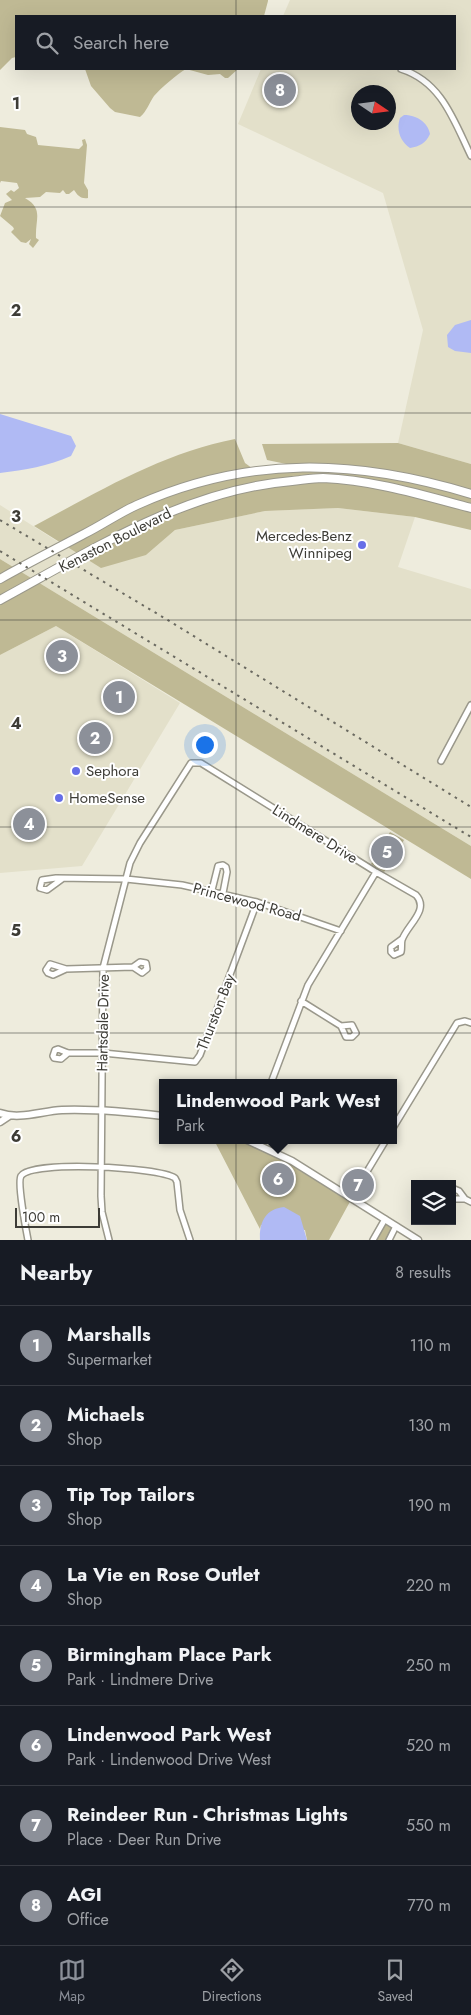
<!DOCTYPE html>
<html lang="en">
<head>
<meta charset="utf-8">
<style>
  body { margin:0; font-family:Jost,sans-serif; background:#20242c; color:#f1f3f6 }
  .controls { position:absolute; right:15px; bottom:15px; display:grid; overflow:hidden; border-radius:0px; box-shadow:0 5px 20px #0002 }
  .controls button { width:45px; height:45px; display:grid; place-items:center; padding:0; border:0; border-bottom:1px solid #363941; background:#171b24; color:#f1f3f6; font:25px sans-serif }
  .compass { position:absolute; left:351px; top:85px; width:45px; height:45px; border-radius:50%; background:#171b24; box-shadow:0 5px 20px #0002; rotate:103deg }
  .scale { position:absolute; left:15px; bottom:12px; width:85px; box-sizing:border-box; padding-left:5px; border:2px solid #3d3c36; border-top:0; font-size:14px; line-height:18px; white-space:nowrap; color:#3d3c36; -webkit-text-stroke:4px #fff; paint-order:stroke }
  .you { position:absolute; left:204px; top:744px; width:18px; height:18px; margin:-12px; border:4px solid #fff; border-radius:50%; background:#1a73e8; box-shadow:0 0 0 8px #1a73e833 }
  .badge { display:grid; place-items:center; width:32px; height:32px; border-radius:50%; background:#8c9099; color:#fff; font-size:16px; font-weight:700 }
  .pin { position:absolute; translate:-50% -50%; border:2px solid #fff; box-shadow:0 1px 5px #0006 }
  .popup { position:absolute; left:159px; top:1079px; width:238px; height:65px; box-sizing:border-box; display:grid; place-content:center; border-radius:0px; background:#171b24; filter:drop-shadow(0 1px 4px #0005); font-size:16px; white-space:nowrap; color:#9ea1a6 }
  .popup b { font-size:19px; color:#f1f3f6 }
  .popup::after { content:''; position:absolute; left:50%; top:100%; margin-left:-10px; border:10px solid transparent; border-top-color:#171b24 }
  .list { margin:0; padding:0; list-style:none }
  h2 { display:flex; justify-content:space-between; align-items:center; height:65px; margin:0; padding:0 20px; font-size:21px }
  h2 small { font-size:16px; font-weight:400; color:#9ea1a6 }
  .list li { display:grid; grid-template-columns:32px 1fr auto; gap:15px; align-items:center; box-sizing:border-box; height:80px; padding:0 20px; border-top:1px solid #363941 }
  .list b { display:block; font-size:19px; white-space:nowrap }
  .list p { margin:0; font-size:16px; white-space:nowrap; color:#9ea1a6 }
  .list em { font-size:16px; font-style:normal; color:#9ea1a6 }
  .icon { flex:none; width:28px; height:28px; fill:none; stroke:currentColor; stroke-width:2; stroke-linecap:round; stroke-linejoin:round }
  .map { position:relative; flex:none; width:471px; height:1240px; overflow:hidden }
  .search { position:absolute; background:#171b24; box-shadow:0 5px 20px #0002; left:15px; right:15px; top:15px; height:55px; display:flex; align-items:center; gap:12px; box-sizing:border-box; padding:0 18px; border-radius:0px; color:#9ea1a6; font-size:19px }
  .sheet { height:705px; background:#171b24 }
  nav { display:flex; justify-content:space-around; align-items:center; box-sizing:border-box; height:70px; border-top:1px solid #363941; background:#171b24; font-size:14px; color:#9ea1a6 }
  nav a { display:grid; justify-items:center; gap:2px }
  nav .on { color:#8c9099 }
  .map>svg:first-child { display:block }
  .built { fill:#e3e0ca; fill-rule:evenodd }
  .green { fill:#bfb994 }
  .water { fill:#b0baf4 }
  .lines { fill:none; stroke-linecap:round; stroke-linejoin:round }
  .minor-casing { stroke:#9a988b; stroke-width:8 }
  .tertiary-casing { stroke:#9a988b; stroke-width:9 }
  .primary-casing { stroke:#9a988b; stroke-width:10 }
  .minor { stroke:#fff; stroke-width:5 }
  .tertiary { stroke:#fff; stroke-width:6 }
  .primary { stroke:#fff; stroke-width:8 }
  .rail { stroke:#6b6a61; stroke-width:2; stroke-dasharray:2.5 5; stroke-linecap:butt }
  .grid { fill:none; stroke:#3d3c36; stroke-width:1; stroke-opacity:0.55 }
  .poi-dot { fill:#666ee7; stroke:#fff; stroke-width:2 }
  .labels { text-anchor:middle; stroke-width:4; stroke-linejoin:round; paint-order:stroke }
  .poi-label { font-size:15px; fill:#3d3c36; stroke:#fff; text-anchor:start }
  .street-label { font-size:15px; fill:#3d3c36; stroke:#fff }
  .grid-label { font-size:16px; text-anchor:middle; font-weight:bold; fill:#3d3c36; stroke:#fff; stroke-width:4; stroke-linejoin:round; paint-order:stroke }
</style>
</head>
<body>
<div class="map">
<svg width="471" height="1240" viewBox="0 0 471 1240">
  <rect width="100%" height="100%" fill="#eeecdd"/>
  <path class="built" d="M290,0H471V464L398,443L423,330L383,193L238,124L261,69H455V16H283ZM358,92H388V122H358Z
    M0,505L63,545L146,555L175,530L265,511L338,508L415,517L398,567L471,589V846L0,559Z
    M56,626L180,703L82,866L0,873V655Z"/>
  <path class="green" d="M0,0H268V1L264,16H16V57L12,58L0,70Z
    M85,69H238L228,78H225L220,74L208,75L186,69C177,74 161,88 154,96C149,103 147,111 140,117L115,112L110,108L91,86Z
    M0,127L25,130L27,134L36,137L38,145L79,149L83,145L82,140L85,139L87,145L84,183L88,190V198C81,199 78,196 74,190L69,194H66L63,190L60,193L46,192L40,197L25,198C44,209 35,219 36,238L39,240L33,248L29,244L31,239L26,243L21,242L11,232L14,229L13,227L0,216L5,203L12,200L6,194L11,190L14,192L19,188L17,183L1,181L0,183Z
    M235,439L245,463L256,471L296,466L267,460L262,444L398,443L471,464V530L415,517L338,508L265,511L175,530L146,555L101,568L34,526C98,492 162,453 235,439Z
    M0,559L471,846V879L56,626L0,655Z
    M390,832L404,840L384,872L371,864Z
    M214,1140H247L292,1161L352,1198L329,1240H307L305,1230L261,1225L260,1229Z
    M385,1219L396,1226L389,1240H373Z"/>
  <path class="water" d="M404,115C416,115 428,122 430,134C425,144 420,146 410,148C400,141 396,130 400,118Z
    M471,320V353L455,351L448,347L447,335L455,325Z
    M0,414L71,436L76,446L71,456C48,466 25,470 0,473Z
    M284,1207L300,1216L307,1240H260C259,1223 265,1209 284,1207Z"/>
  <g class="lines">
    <defs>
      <path id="minor" d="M401,69C442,82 454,121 471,156
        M441,761L471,705
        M376,872L416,895C430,910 407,925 402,940C401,943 402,948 401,952L394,955L391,952V947L402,939
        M62,879L47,890L40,888L42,880L56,878L126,879L182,885L257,902L341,931
        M212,890L218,866L223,865L226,867L227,872L223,893
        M66,969L50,964L46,970L48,973L53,975L66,969L133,967L140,962L146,963L147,969L142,973L133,967
        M301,1001L341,1026L346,1037H352L356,1033L352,1025L341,1026
        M68,1053L61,1059L54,1058L53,1056L55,1050L58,1049L68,1053H103L195,1062L200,1055L257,902
        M393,1128L457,1023L465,1021L471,1023
        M452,1188L459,1191L465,1199
        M351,1198L386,1140
        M452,1199H465L471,1202
        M28,1240C26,1230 17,1182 21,1176C31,1160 158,1167 175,1178L177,1182L180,1210L190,1240
        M109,1240L102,1212L101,1196L103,968L130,863L140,843L191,763H201L376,872L308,985L271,1083
        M373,1240L385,1219
        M389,1240L396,1226"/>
      <path id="tertiary" d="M0,1113C19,1120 42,1111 62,1110C95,1109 130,1112 163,1116
        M0,1122L9,1116
        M247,1140L292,1161L418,1240"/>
      <path id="primary" d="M0,579C28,563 56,549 84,534C102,525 119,513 137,505C249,455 356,459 471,494
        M0,600C92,550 185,490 292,481C302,480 313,478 323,478C373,480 422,495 471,508"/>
    </defs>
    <use href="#minor" class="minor-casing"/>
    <use href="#tertiary" class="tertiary-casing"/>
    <use href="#primary" class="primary-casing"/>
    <use href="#minor" class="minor"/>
    <use href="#tertiary" class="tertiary"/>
    <use href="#primary" class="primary"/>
    <path class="rail" d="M0,520L166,619L471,807
      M0,551L471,837"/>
  </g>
  <path class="grid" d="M236,0V16M236,69V1240M0,207H471M0,413H471M0,620H471M0,827H471M0,1033H471"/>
  <g class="poi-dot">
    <circle cx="362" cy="545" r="5"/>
    <circle cx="76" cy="771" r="5"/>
    <circle cx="59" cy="798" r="5"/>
  </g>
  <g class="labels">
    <g class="poi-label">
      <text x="352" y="541" text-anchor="end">Mercedes-Benz<tspan x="352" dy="17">Winnipeg</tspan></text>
      <text x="86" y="776">Sephora</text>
      <text x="69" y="803">HomeSense</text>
    </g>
    <g class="street-label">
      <text transform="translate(115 540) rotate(-27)" y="5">Kenaston Boulevard</text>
      <text transform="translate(315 834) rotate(32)" y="5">Lindmere Drive</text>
      <text transform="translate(247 902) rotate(15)" y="5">Princewood Road</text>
      <text transform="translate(216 1012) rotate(-69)" y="5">Thurston Bay</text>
      <text transform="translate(103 1023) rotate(-89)" y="5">Hartsdale Drive</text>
    </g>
  </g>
  <g class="grid-label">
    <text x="16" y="109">1</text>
    <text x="16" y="316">2</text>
    <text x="16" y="522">3</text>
    <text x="16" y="729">4</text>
    <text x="16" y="936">5</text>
    <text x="16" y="1142">6</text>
  </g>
</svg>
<div class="controls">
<button><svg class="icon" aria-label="layers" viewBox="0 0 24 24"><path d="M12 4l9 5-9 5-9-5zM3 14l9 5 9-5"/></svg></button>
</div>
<svg class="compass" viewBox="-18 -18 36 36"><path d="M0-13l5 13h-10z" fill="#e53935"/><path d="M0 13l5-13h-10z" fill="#9ea1a6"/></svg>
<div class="scale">100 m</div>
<div class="you"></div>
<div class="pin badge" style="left:119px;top:697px">1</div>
<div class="pin badge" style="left:95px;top:738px">2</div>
<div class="pin badge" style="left:62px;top:656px">3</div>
<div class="pin badge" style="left:29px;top:824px">4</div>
<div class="pin badge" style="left:387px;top:852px">5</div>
<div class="pin badge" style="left:278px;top:1179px">6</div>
<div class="popup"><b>Lindenwood Park West</b>Park</div>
<div class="pin badge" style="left:358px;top:1185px">7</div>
<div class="pin badge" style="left:280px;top:90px">8</div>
<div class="search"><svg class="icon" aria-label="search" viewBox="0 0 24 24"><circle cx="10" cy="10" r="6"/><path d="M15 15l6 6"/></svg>Search here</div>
</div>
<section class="sheet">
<h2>Nearby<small>8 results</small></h2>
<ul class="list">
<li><span class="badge">1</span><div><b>Marshalls</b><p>Supermarket</p></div><em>110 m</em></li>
<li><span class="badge">2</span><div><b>Michaels</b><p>Shop</p></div><em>130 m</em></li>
<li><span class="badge">3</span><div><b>Tip Top Tailors</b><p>Shop</p></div><em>190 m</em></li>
<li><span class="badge">4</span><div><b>La Vie en Rose Outlet</b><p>Shop</p></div><em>220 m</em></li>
<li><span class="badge">5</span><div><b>Birmingham Place Park</b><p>Park · Lindmere Drive</p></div><em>250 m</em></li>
<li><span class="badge">6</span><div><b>Lindenwood Park West</b><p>Park · Lindenwood Drive West</p></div><em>520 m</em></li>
<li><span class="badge">7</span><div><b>Reindeer Run - Christmas Lights</b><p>Place · Deer Run Drive</p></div><em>550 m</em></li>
<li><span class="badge">8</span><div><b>AGI</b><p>Office</p></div><em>770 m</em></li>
</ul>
</section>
<nav>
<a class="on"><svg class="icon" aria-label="map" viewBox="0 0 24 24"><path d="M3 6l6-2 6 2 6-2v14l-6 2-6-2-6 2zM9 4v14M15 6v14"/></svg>Map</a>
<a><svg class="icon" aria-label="directions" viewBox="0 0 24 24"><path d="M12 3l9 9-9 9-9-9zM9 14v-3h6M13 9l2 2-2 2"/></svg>Directions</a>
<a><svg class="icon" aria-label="saved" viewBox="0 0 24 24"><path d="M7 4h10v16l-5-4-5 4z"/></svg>Saved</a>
</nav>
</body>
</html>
